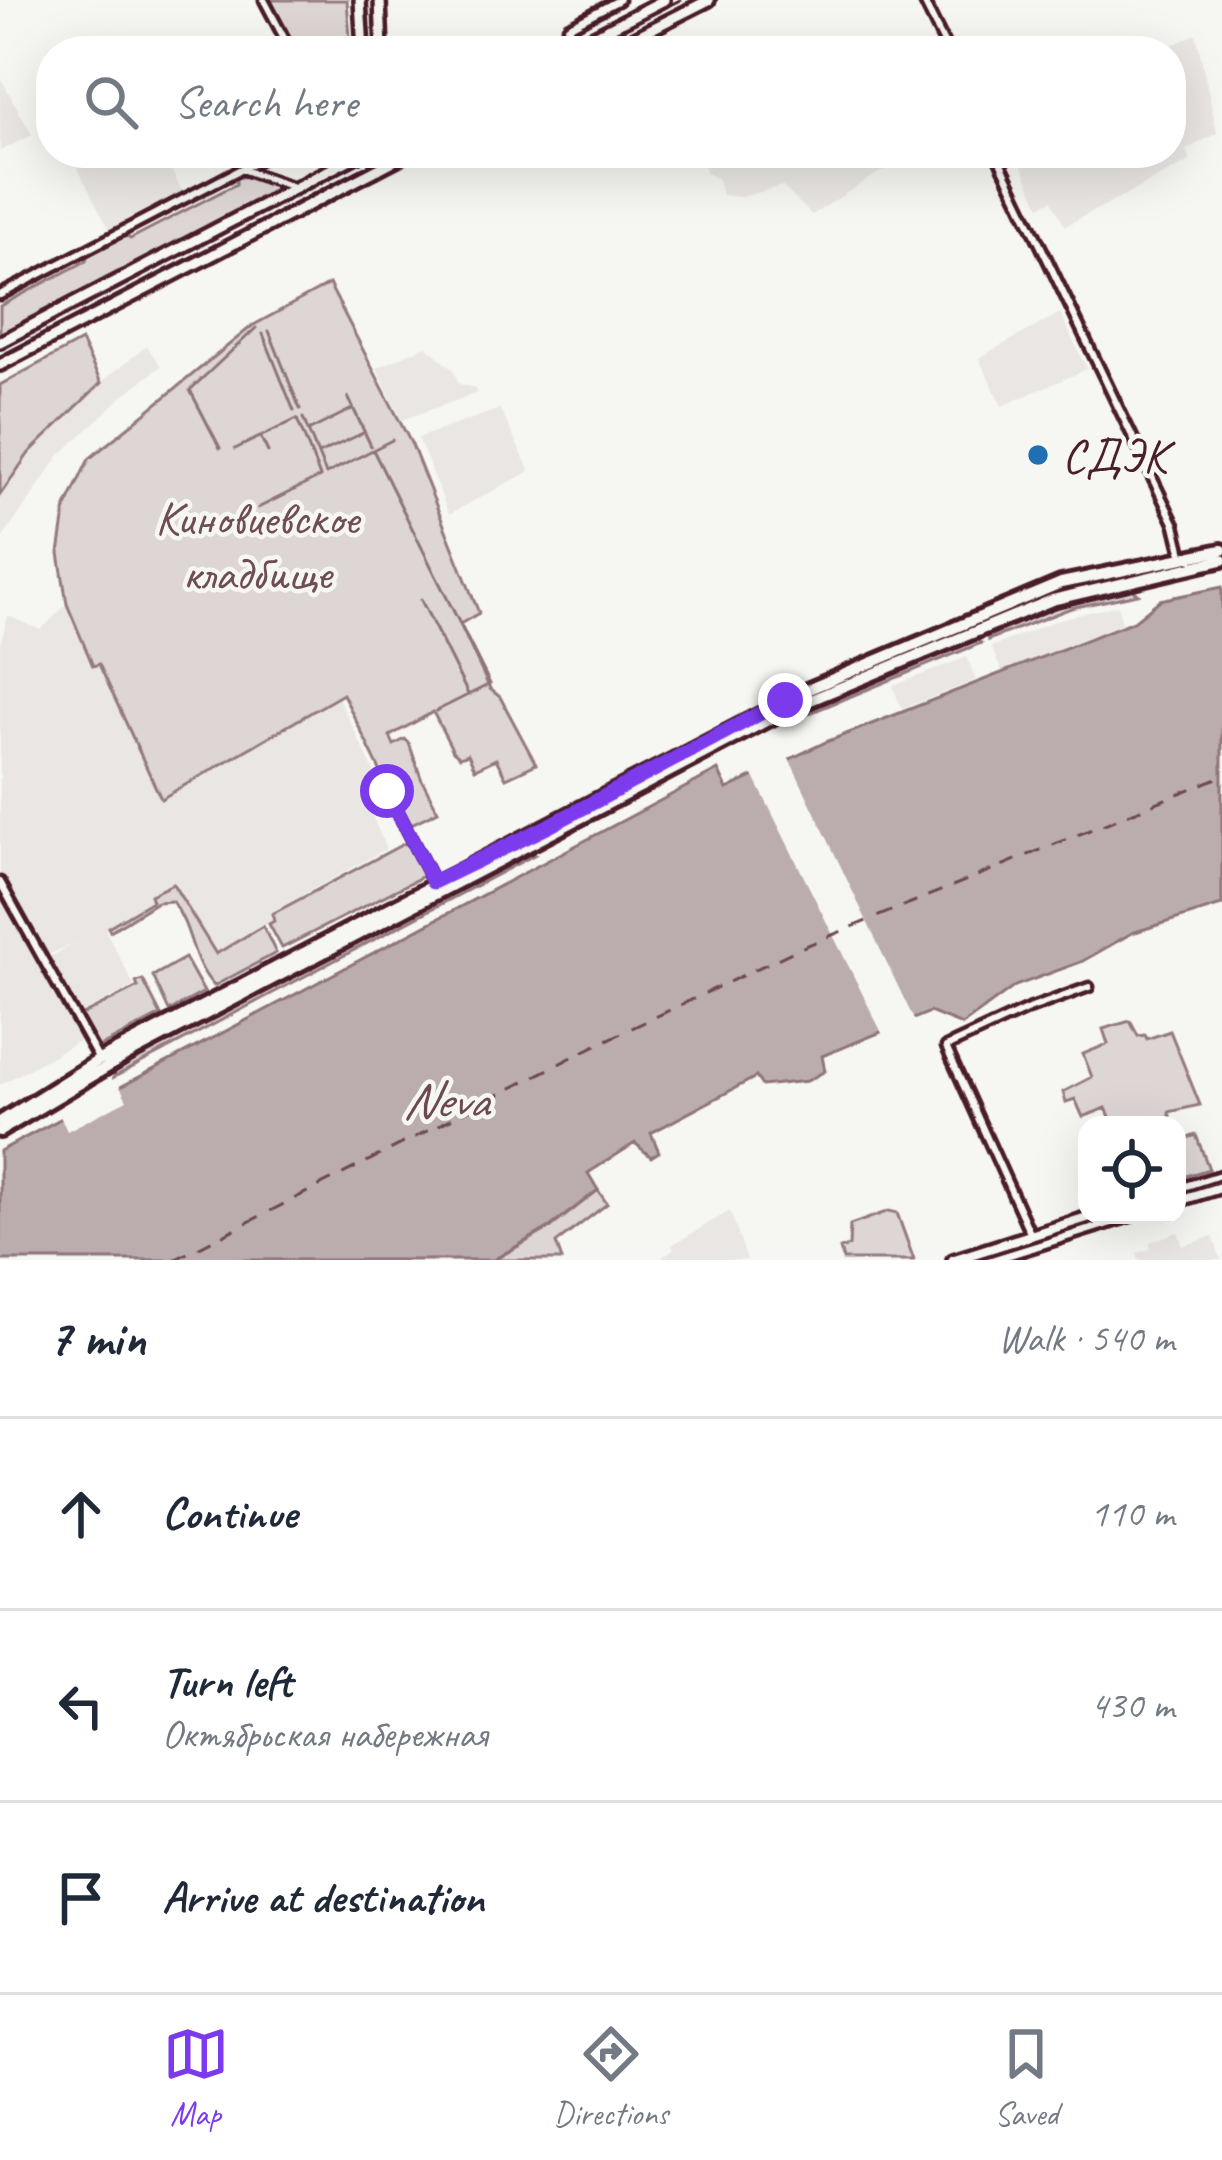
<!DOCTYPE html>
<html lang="en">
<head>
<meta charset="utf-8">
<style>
  body { margin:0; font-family:Caveat,sans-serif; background:#f2f2f3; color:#1f2937 }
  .controls { position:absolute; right:36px; bottom:36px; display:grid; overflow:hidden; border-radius:24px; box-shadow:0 12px 48px #0002 }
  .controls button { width:108px; height:108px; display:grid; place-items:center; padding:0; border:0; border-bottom:3px solid #e0e1e3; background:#fff; color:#1f2937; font:60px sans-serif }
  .stop { position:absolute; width:36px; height:36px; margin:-27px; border:9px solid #7c3aed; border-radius:50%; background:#fff }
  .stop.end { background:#7c3aed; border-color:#fff; box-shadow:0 3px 12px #0008 }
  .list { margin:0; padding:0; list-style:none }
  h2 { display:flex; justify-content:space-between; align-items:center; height:156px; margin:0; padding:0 48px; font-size:51px }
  h2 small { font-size:39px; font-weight:400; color:#747a83 }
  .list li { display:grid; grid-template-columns:78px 1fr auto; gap:36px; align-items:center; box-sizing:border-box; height:192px; padding:0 48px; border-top:3px solid #e0e1e3 }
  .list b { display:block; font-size:45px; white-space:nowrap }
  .list p { margin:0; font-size:39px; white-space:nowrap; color:#747a83 }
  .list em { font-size:39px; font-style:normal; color:#747a83 }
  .icon { flex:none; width:66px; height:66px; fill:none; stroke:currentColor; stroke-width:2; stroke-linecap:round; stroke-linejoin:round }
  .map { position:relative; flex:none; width:1222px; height:1260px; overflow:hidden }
  .search { position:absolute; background:#fff; box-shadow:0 12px 48px #0002; left:36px; right:36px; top:36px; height:132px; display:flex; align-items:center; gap:30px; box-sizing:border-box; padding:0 42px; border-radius:48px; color:#747a83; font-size:45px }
  .sheet { height:732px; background:#fff }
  nav { display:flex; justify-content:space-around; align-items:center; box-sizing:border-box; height:168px; border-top:3px solid #e0e1e3; background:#fff; font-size:33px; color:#747a83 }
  nav a { display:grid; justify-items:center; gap:6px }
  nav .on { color:#7c3aed }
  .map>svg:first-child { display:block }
  .built { fill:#e9e6e3 }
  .green { fill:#ddd6d5; stroke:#947a80; stroke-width:3 }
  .water { fill:#bbadae; stroke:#8e747a; stroke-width:3 }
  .pier { fill:#f6f6f2 }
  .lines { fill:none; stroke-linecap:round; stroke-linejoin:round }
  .stream { stroke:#8e747a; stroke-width:3 }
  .ferry { stroke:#6c4a52; stroke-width:3; stroke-dasharray:15 12; stroke-linecap:butt }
  .street-casing { stroke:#4a1f2b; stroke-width:15 }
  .secondary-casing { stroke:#4a1f2b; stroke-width:18 }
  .primary-casing { stroke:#4a1f2b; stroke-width:20 }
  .street { stroke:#f6f6f2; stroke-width:6 }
  .secondary { stroke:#f6f6f2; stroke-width:9 }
  .primary { stroke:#f6f6f2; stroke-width:10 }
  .tram { stroke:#4a1f2b; stroke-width:3 }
  .route { stroke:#7c3aed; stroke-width:15 }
  .poi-dot { fill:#1f6fb2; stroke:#f6f6f2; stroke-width:4.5 }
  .labels { text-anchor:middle; stroke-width:9; stroke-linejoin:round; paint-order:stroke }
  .poi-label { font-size:48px; fill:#4a1f2b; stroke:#f6f6f2; text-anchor:start }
  .park-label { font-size:48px; fill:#6f4d56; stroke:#f6f6f2 }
  .water-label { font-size:51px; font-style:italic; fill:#6c4a52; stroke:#f6f6f2 }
</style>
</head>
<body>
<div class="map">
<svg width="1222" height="1260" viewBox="0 0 1222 1260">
  <rect width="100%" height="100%" fill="#f6f6f2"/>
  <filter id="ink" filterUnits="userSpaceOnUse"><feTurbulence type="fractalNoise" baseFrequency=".00833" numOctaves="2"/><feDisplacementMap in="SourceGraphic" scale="24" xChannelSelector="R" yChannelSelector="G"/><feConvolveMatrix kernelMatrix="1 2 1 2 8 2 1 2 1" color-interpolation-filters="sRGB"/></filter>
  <g filter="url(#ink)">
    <path class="built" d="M1196,34L1217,133L1186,150L1190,161L1065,226L1052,200L1040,206L1016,153H1171V51H1160Z
      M0,77L32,135L0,151Z
      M70,153H162L182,191L109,229Z
      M703,153H924L875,175L812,215L782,186L741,197L722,195L718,179L705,173Z
      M1060,313L1087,369L1002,406L979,358Z
      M147,346L161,366L124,395L60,455L0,542V495L29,453L104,380Z
      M426,346L453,369L459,384L474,388L477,393L401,420L377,368Z
      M500,409L530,471L449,514L418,438Z
      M67,604L93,665L99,663L161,799L338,697L389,802L371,813L386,849L270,913L272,921L216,954L173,884L153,901L105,929L134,986L79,1014L50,957L76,943L40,958L84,1038L0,1085V645L8,616L41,630Z
      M1118,605L1122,623L1002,672L991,647L1060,619Z
      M967,657L976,680L902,709L893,686Z
      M730,1211L747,1260H665L663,1256L674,1249L672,1245Z
      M1178,1232L1183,1246L1213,1236L1221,1260H1139L1137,1253L1151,1249L1150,1242Z"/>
    <path class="green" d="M270,0H347L351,51H297Z
      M247,176L283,187L0,334V306L86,261L87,255L125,235L130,239L236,184V178Z
      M329,284L412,445L479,613L460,624L490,689L500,697L536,764L506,778L496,759L475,769L468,754L460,757L453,751L433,712L390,736L394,745L405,739L409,743L421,778L438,811L407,826L343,694L161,799L99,664L93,666L67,604L59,553L66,507L89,459L252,326Z
      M81,341L101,383L29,453L0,495V385Z
      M1131,588L1138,594L1071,608L988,640L987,637L1070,601Z
      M976,639L981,643L800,717L798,712Z
      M407,842L425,875L282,948L269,924L274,921L272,914Z
      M527,853L534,855L114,1077L116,1069Z
      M173,884L216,954L263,926L276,953L214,986C190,960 194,931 172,901L157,902L110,931L108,927L152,901L150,895Z
      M185,958L204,992L169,1011L153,976Z
      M143,980L161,1015L99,1047L80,1016L138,987L136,982Z
      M1130,1021L1138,1036L1145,1035L1147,1039L1170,1031L1200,1105L1169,1112L1173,1125H1114L1106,1108L1083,1117L1075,1099L1066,1102L1063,1092L1092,1077L1083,1054L1108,1044L1103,1029Z
      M1196,1135L1209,1169L1177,1179V1142Z
      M598,1190L607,1204L556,1243L562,1260H494L550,1228Z
      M889,1211L897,1213L914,1260H843L840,1249L849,1246L850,1225Z"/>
    <path class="water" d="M1222,587V905L1132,933L1081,962L1015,986L962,1025L930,1012L822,1056L825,1071L807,1081L762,1086L756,1077L651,1133L659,1152L651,1157L635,1143L588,1173L598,1190L550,1227L493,1260H0V1151L718,770L727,789L826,742L1134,621L1160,600Z"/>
    <path class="pier" d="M787,754L916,1024L884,1037L751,771Z
      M118,1083L127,1100L67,1131L59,1114Z"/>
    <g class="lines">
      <path class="stream" d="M269,331L300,409
        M263,334L294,411
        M348,397L371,446
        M303,418L326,474L392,440
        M308,431L352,409
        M261,438L268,452
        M220,448L190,390L256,328
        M235,449L297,419L320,477L258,508
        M373,450L490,684L436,711
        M318,454L363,433
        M421,600L468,694"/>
      <path class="ferry" d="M174,1260L590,1048L798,949L1222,776"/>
      <defs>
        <path id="street" d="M264,0L291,51
          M923,0L948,51
          M556,51L568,27L619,0
          M996,153L1175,525L1183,558
          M241,169L273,153
          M0,295L241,169L293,187
          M387,791L433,882
          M0,882L99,1060
          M1031,1235L946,1047L1026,1010L1089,987"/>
        <path id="secondary" d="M360,0L363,51
          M380,0L382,51
          M565,51L664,0
          M608,51L709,0
          M0,342L362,153
          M0,365L409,153
          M1177,1190L1222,1176
          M1177,1201L1222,1187
          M953,1260L1095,1215
          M989,1260L1132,1215"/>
        <path id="primary" d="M0,1122L99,1060L807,690L1061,583L1222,550
          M0,1131L129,1054L789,709L1052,600L1222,560"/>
      </defs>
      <use href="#street" class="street-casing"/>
      <use href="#secondary" class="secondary-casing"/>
      <use href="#primary" class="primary-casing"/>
      <use href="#street" class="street"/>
      <use href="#secondary" class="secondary"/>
      <use href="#primary" class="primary"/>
      <path class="tram" d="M367,0L370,51
        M579,51L680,0
        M0,356L392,153
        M1177,1194L1222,1179
        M976,1260L1120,1215"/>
    </g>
  </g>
  <g class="lines" filter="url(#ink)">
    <path class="route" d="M387,791L433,882L551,825L785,700"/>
  </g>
  <circle class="poi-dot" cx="1038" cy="455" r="12"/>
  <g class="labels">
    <g class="poi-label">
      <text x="1062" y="472">СДЭК</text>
    </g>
    <g class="park-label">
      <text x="257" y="534">Киновиевское<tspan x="257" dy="55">кладбище</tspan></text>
    </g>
    <g class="water-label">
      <text x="445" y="1117">Neva</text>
    </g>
  </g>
</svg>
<div class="controls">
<button><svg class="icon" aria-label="locate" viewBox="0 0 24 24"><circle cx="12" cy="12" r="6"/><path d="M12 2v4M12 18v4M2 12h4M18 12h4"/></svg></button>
</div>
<div class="stop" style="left:387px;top:791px"></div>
<div class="stop end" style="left:785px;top:700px"></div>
<div class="search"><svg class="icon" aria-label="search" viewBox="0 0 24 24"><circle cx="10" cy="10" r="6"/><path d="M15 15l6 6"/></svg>Search here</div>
</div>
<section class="sheet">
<h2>7 min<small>Walk · 540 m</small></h2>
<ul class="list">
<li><svg class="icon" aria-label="ahead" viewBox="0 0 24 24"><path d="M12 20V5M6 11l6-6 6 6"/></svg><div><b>Continue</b></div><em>110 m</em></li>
<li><svg class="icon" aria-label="left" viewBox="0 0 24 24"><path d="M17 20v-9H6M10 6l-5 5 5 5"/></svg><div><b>Turn left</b><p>Октябрьская набережная</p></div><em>430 m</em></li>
<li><svg class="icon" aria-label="arrive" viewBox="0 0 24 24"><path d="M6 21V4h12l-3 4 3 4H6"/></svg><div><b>Arrive at destination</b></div></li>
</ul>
</section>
<nav>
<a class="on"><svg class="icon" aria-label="map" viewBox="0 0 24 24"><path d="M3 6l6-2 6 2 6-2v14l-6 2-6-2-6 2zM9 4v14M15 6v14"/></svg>Map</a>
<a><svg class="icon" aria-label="directions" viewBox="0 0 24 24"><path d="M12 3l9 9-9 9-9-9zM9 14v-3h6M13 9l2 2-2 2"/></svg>Directions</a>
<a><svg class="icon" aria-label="saved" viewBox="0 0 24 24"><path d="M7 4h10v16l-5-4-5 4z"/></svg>Saved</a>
</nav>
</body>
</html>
